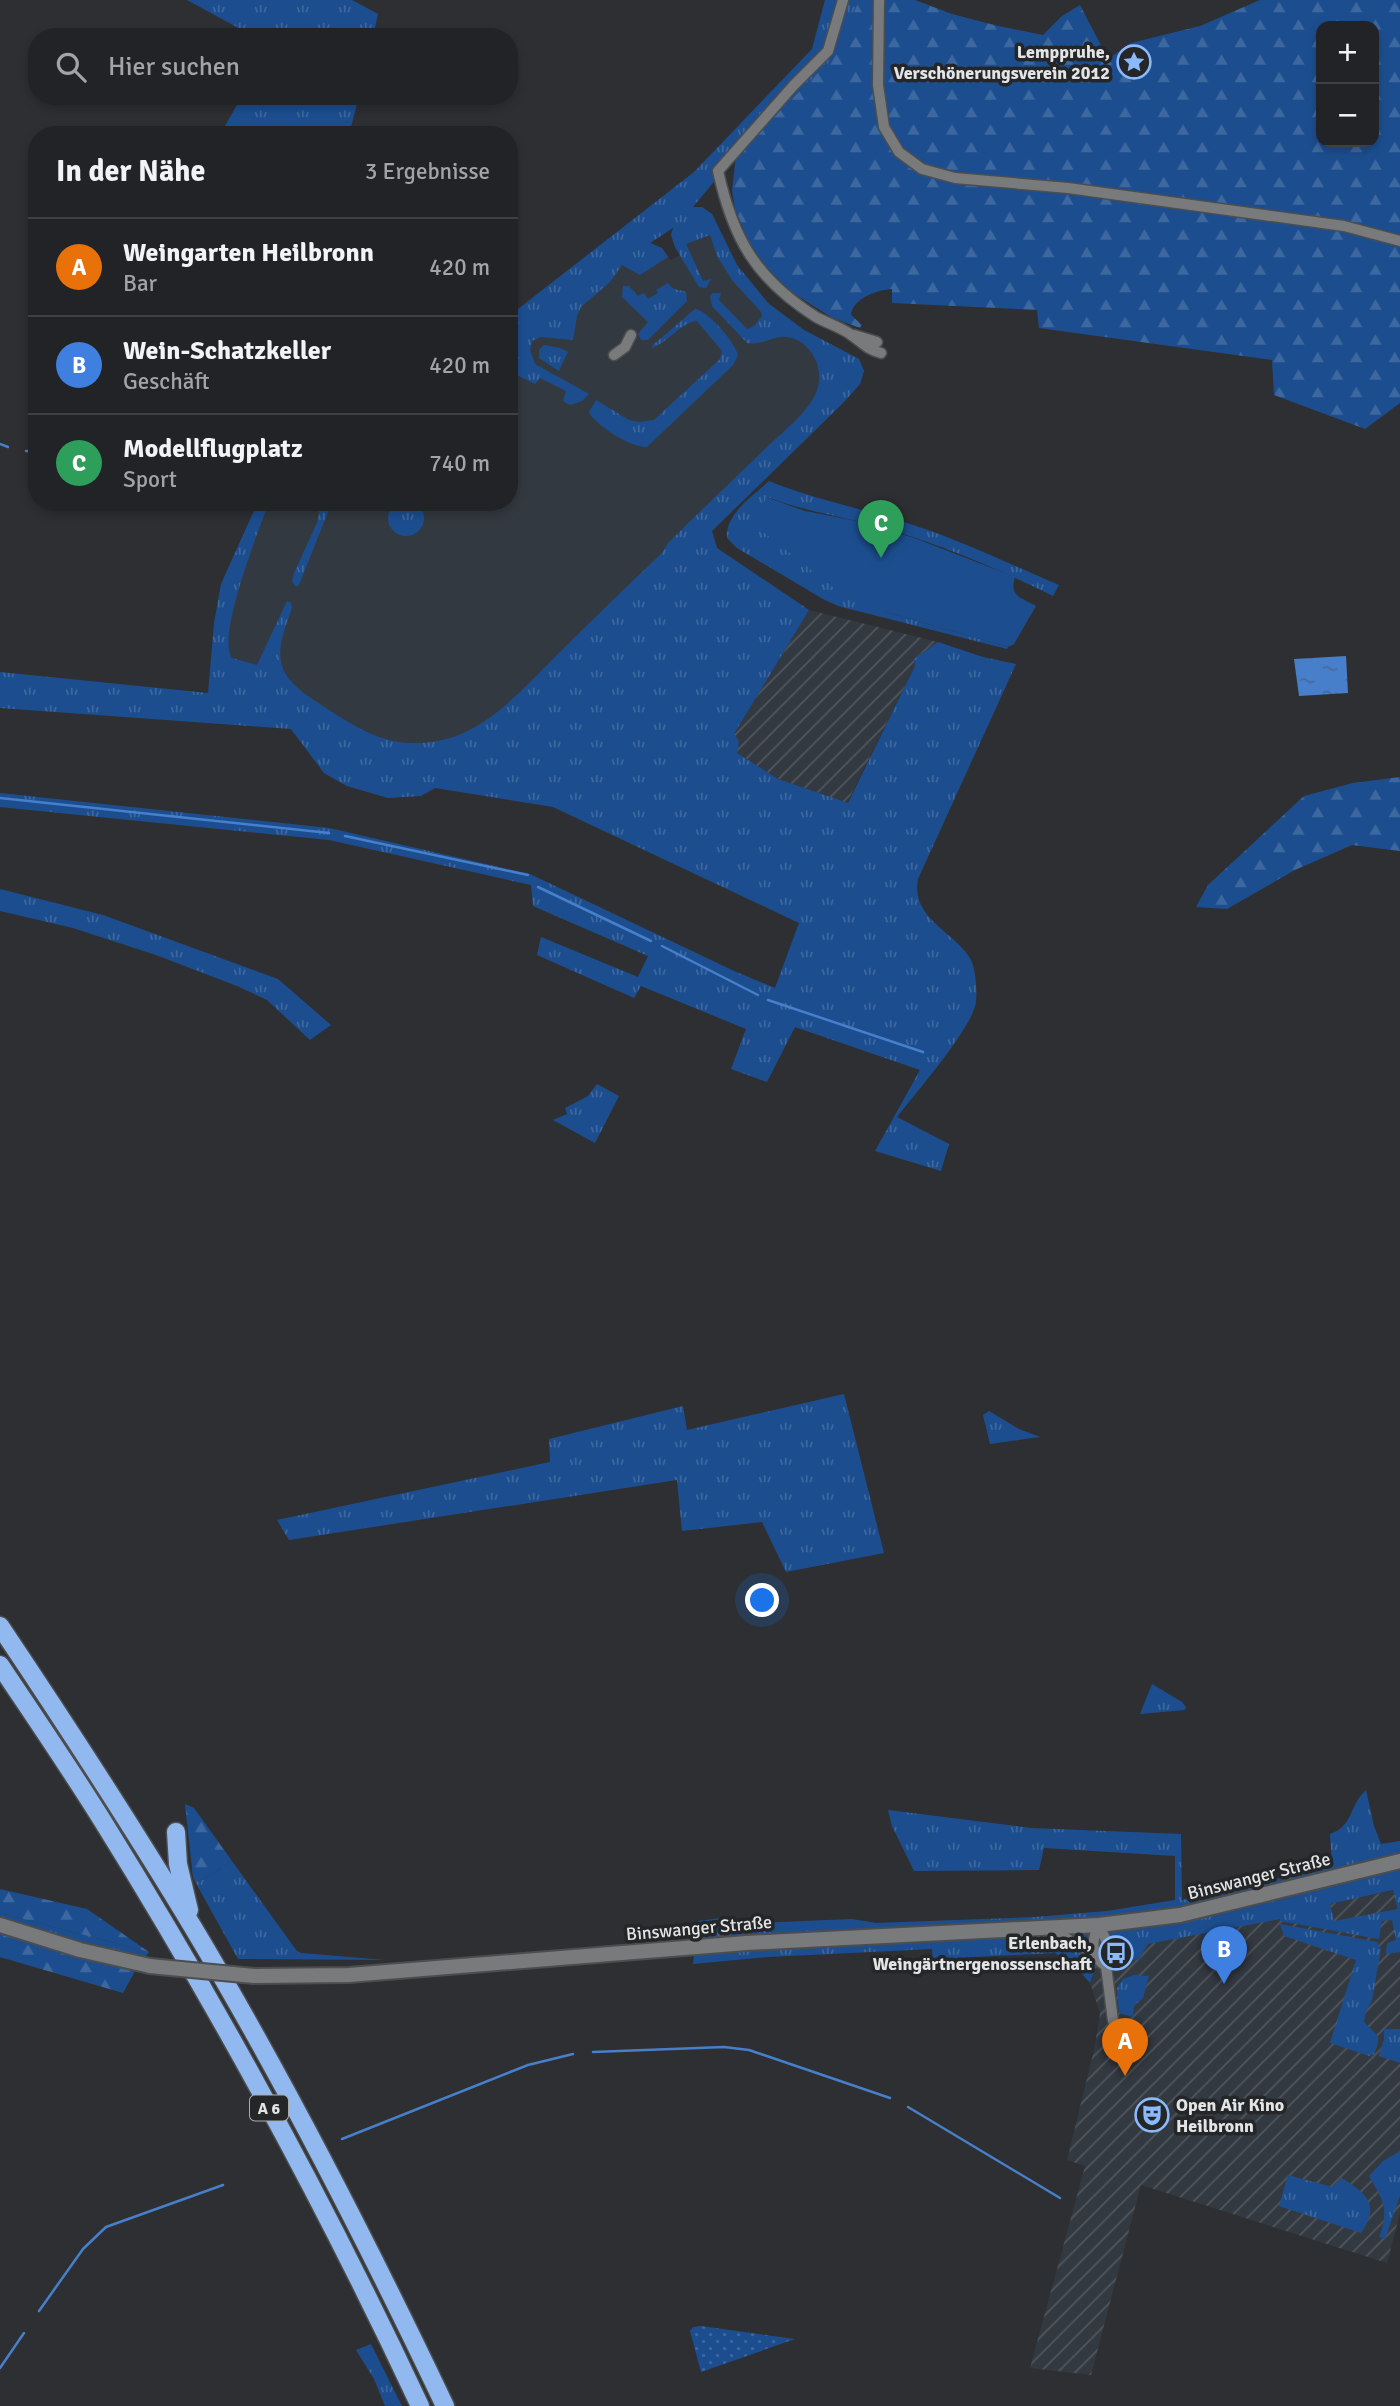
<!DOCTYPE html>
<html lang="de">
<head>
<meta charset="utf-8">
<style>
  body { margin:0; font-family:Signika,sans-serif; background:#2e2f32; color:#f1f3f6 }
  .controls { position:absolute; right:21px; top:21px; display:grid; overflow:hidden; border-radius:14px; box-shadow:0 4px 10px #0003 }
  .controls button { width:63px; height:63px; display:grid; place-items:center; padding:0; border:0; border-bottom:2px solid #3f4043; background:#222326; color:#f1f3f6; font:35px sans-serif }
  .you { position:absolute; left:763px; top:1601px; width:24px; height:24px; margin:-18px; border:5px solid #fff; border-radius:50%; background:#1a73e8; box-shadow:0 0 0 10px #1a73e833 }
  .badge { display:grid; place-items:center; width:46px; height:46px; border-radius:50%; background:#8abafc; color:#fff; font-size:23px; font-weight:700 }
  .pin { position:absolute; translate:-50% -58px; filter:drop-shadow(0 2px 4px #0008) }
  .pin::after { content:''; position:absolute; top:37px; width:24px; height:21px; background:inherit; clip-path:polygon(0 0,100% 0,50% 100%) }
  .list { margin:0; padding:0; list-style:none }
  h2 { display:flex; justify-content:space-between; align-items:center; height:91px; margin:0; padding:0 28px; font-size:30px }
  h2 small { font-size:23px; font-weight:400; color:#a2a4a7 }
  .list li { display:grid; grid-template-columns:46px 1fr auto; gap:21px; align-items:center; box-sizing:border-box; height:98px; padding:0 28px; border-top:2px solid #3f4043 }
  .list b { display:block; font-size:26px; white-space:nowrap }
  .list p { margin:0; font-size:23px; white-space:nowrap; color:#a2a4a7 }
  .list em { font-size:23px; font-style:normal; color:#a2a4a7 }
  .icon { flex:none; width:38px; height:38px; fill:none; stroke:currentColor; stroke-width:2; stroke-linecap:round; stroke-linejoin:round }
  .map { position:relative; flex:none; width:1400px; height:2406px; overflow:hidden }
  .search { position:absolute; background:#222326; box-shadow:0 4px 10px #0003; left:28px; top:28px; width:490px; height:77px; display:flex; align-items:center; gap:18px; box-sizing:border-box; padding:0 24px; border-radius:28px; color:#a2a4a7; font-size:26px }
  .panel { position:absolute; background:#222326; box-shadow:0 4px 10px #0003; left:28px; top:126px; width:490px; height:385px; border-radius:28px }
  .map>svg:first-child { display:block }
  .built { fill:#333940 }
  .industrial { fill:url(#industrial-furrows) }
  .grass { fill:url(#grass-tufts); fill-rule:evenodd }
  .forest { fill:url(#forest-firs); fill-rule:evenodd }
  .park { fill:url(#park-dots) }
  .pitch { fill:#1c4e8f }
  .water { fill:url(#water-ripples) }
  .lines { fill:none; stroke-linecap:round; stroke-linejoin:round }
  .stream { stroke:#477fca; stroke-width:2.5 }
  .minor-casing { stroke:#4b4d4f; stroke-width:13 }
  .secondary-casing { stroke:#4b4d4f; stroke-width:18 }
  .motorway-casing { stroke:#4b4d4f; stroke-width:21 }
  .minor { stroke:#787a7c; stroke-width:10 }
  .secondary { stroke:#787a7c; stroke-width:14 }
  .motorway { stroke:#91b9ef; stroke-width:18 }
  .secondary-bridge-casing { stroke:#4b4d4f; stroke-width:18; stroke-linecap:butt }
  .secondary-bridge { stroke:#787a7c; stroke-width:14 }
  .labels { text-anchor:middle; stroke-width:7; stroke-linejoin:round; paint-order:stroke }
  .shield { fill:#242628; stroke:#aaabad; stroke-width:2 }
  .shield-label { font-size:16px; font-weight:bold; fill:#e3e4e6 }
  .poi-label { font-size:18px; font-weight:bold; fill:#e3e4e6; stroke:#242628; text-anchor:end }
  .street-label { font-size:18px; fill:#e3e4e6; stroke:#242628 }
</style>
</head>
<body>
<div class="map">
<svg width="1400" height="2406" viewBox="0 0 1400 2406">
  <defs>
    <pattern id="industrial-furrows" width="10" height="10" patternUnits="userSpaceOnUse" patternTransform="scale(1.75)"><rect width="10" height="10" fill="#333940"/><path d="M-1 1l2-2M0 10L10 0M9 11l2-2" fill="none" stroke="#50565c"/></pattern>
    <pattern id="grass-tufts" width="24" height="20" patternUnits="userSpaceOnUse" patternTransform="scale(1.75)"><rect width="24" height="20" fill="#1c4e8f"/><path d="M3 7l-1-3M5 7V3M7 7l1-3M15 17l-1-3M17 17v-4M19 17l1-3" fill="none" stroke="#3d679f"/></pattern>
    <pattern id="forest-firs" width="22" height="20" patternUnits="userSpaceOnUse" patternTransform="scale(1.75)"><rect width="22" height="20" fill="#1c4e8f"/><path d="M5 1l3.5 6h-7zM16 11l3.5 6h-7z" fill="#3d679f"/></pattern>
    <pattern id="park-dots" width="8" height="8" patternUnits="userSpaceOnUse" patternTransform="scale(1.75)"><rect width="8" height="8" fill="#1c4e8f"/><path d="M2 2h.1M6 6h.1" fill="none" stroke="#3d679f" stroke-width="1.8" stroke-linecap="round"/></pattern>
    <pattern id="water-ripples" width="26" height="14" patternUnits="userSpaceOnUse" patternTransform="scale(1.75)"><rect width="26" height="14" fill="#477fca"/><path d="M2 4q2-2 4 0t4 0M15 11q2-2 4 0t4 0" fill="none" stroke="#466a9b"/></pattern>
  </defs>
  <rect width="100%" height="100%" fill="#2e2f32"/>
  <path class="built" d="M702,207L712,214L737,265L768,303L804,330L859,359L864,371L860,384L844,402L718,524L421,796L388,798L347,786L324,773L291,729L212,652L221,584L258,502H509V344L651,244L662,248L671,260L680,255L671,235Z"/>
  <path class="industrial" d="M809,610L938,642L914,659L915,666L847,803L778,779L737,753L734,734Z
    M1400,1889V2213L1387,2263L1141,2185L1091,2375L1030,2368L1085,2166L1067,2160L1094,2050L1100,2013L1090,1983L1096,1966L1139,1959L1148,1944L1281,1918L1330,1904Z"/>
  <path class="grass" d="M187,0H352L378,14L373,37H255Z
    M825,0H859L839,53L736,155L693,207H702L712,214L737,265L768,303L804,330L859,359L864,371L860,384L844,402L712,531L717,548L809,610L734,734L739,741L737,753L778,779L848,803L915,666L914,659L938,642L983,657L1016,664L918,879C910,919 956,932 971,960C976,971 977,990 976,1002C973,1027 915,1094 897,1117L949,1144L941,1171L875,1151L920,1070L795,1027L767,1082L731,1069L746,1029L641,986L634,998L537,955L541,937L638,977L648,956L533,906L531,885L329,840L0,807V793L329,828L530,874L734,971L775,988L799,923L553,807L435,788L421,796L388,798L347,786L324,773L291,729L0,708V672L208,693L214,623L221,584L258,502H269C259,529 216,637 232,658L257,665L287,601L291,603L292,608C275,654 271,673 317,702C344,720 374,741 408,743C431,744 455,739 475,727C505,710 530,682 555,657C590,622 626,587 662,553L668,543C700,512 732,480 765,449C781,433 807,414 816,393C824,375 817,351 799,341C777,329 766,347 747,343L712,306L710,296L713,293H721L719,300L747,329L754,326L762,316L761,312L732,280L717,256L710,235L686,244L703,281L711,279L706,288L699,287L675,247L671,235L673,228L650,243L662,248L668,257L640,275L622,265L610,282L581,307L577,316L573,340L541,337L532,341L530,350L535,364L589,394L582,401L570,405L563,401L566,391L540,378L535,384L509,371V316L694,172L812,49Z
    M242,96H359L349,135H220Z
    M668,283C674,292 679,289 686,292L687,301L648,340H641L638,334L648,322L622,297L623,286H629L638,296L644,293L648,299L658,293L656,290Z
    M695,309C708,311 734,341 738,355L733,365L647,447C632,448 596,426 589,412L596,400L629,420L639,422L654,420L720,359L722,351L697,321C683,321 667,343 652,348L653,345Z
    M544,345L560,348L568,352L559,371L539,358V350Z
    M769,481C815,500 865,509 913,525C963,541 1011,565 1059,585L1053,596C992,566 927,538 861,522C828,514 799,509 767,497L886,612L1008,647L1007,649L838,606L823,599L737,548L727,538C725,514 753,496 769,481Z
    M388 518a18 18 0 1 1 36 0a18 18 0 1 1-36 0Z
    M321,502H332L299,585L296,587L292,581L294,573L317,523Z
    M0,889L103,915L278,979L331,1025L310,1040L267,1000L237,986L156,955L73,928L0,911Z
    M597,1084L619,1096L595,1143L553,1120L567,1114L565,1108L588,1096Z
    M844,1394L884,1553L786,1572L762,1522L682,1531L677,1480L289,1540L277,1520L550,1462L549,1439L683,1406L687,1430Z
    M989,1411L1019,1429L1040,1437L990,1444L983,1415Z
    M1152,1684L1182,1702L1186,1707L1185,1710L1140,1714Z
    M1366,1790L1374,1826L1381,1844L1400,1841V1952L1386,1954L1387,1943L1396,1940L1392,1920L1382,1921L1379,1939L1280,1921V1919L1148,1944L1139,1959L1096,1966L1090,1983L1075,1966L1055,1953L955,1958L933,1964L932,1949L768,1957L693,1964L698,1921L729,1917L755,1923L852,1919L876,1923L1035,1917L1107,1911L1175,1900V1856L1044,1848L1039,1870L914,1871L892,1826L888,1810L1031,1828L1181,1834L1182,1900L1257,1884L1332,1864L1330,1834C1354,1826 1349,1805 1366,1790ZM1393,1890L1398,1909L1334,1921L1330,1904Z
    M232,1861L296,1950L301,1953L385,1960L238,1959L193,1878L199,1882Z
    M0,1913L149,1952L135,1971L0,1934Z
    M1280,1924L1377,1942L1381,1949L1372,2000L1366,2012L1364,2022L1378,2036V2044L1374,2054L1369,2056L1330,2043L1356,1960L1284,1936Z
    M1134,1975L1149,1976L1143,1998L1134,2006L1133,2017L1119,2013L1117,1988L1123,1979Z
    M1384,2029H1400V2063L1379,2056L1384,2039Z
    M1400,2151V2196L1385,2239L1379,2237C1390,2209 1383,2200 1369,2176L1383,2161Z
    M1288,2175L1332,2187L1342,2178C1366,2194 1381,2204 1361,2233L1279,2206Z
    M371,2344L402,2406H385L374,2379L356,2350Z"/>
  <path class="forest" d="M859,0H915L952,14L998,26L1043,35L1062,16L1080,5L1108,59L1131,43L1200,26L1260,0H1400V403L1365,429L1274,395L1272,360L1039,328L1037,310L892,303V289C877,290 853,298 851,315L862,325L860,328L833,318L815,307L790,291L766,267L749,242L735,209L732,191L736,155L838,53ZM1321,26H1374V142H1321Z
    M1400,777V851L1352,845L1295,870L1227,909L1196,907L1208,885L1304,796L1353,783Z
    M185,1804L194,1808L232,1861L199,1882L193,1878Z
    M0,1889L87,1909L149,1952L0,1913Z
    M0,1934L135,1971L123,1993L0,1957Z"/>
  <path class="park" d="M701,2326L795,2339L701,2372L690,2331L693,2327Z"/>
  <path class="pitch" d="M766,497L805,511L862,522L917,539L1015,577C1009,597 1021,597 1036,606L1014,644L1008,647L886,612L833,587L757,527Z"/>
  <path class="water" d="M1346,656L1348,693L1299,696L1294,659Z"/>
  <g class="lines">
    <path class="stream" d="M0,444L8,447
      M26,451L37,452
      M0,798L329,833
      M345,836L528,875
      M538,887L651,941
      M662,946L758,995
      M768,1000L923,1052
      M593,2052L724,2047L749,2050L890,2098
      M908,2107L1060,2198
      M342,2139L528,2065L573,2054
      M39,2311L83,2249L106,2227L223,2185
      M0,2368L24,2333"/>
    <defs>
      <path id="minor" d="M843,0L828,51L794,85L718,171C733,239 756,279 816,317C827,323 840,327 850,334C862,342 866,349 881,353
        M879,0L878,85L884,127L899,152L922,169L955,178L1068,188L1344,226L1400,241
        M854,335L877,342
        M614,355L625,347L631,335
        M1099,1925L1109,1947L1106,1966L1113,2021
        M1099,1925C1092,1939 1089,1956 1106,1966
        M1049,1929L1095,1954"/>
      <path id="secondary" d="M0,1925L80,1950L150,1966
        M254,1976L349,1975L746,1943L1099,1925L1180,1915L1400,1861"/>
      <path id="motorway" d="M0,1626C67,1726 132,1826 194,1929C286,2083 368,2244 445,2406
        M0,1665C34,1716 69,1767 102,1820C219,2008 326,2205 420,2406
        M176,1832L178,1864L189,1910"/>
    </defs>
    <use href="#minor" class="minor-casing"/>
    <use href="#secondary" class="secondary-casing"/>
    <use href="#motorway" class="motorway-casing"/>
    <use href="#minor" class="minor"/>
    <use href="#secondary" class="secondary"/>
    <use href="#motorway" class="motorway"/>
    <defs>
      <path id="secondary-bridge" d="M150,1966L254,1976"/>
    </defs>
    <use href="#secondary-bridge" class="secondary-bridge-casing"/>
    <use href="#secondary-bridge" class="secondary-bridge"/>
  </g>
  <defs>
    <symbol id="sight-ring" viewBox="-11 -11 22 22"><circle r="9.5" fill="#242628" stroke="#8abafc" stroke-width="1.5"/><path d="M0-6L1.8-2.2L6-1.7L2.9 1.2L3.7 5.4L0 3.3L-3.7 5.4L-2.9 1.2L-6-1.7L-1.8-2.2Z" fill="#8abafc"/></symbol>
    <symbol id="bus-ring" viewBox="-11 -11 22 22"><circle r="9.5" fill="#242628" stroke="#8abafc" stroke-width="1.5"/><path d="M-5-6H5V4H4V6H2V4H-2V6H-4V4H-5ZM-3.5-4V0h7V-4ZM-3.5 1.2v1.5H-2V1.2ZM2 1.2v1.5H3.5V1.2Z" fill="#8abafc"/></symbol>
    <symbol id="theatre-ring" viewBox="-11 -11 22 22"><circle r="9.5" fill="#242628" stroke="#8abafc" stroke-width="1.5"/><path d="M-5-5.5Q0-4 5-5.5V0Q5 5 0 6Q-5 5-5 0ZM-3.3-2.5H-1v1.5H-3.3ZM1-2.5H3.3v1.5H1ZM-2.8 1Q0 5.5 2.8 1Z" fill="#8abafc"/></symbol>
  </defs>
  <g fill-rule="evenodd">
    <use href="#sight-ring" x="1115" y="43" width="38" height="38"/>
    <use href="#bus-ring" x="1097" y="1934" width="38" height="38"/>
    <use href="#theatre-ring" x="1133" y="2096" width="38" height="38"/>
  </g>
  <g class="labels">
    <rect class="shield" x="250" y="2095.5" width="38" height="25" rx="5"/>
    <g class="shield-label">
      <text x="269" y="2114">A 6</text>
    </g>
    <g class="poi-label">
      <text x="1110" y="58">Lemppruhe,<tspan x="1110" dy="21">Verschönerungsverein 2012</tspan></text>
      <text x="1092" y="1949">Erlenbach,<tspan x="1092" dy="21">Weingärtnergenossenschaft</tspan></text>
      <text x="1176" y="2111" text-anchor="start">Open Air Kino<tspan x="1176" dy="21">Heilbronn</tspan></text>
    </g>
    <g class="street-label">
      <text transform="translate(1259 1876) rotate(-14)" y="6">Binswanger Straße</text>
      <text transform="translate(699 1928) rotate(-5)" y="6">Binswanger Straße</text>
    </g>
  </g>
</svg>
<div class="controls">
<button>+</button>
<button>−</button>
</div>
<div class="you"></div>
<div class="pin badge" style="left:1125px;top:2076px;background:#e8710a">A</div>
<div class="pin badge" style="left:1224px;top:1984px;background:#3f7fe0">B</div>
<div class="pin badge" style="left:881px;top:558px;background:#2e9e5b">C</div>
<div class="search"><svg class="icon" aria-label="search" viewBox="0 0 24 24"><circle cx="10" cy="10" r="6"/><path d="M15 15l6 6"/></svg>Hier suchen</div>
<section class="panel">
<h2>In der Nähe<small>3 Ergebnisse</small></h2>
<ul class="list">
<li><span class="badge" style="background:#e8710a">A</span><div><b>Weingarten Heilbronn</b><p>Bar</p></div><em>420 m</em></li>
<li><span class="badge" style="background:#3f7fe0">B</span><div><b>Wein-Schatzkeller</b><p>Geschäft</p></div><em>420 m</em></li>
<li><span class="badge" style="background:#2e9e5b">C</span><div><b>Modellflugplatz</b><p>Sport</p></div><em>740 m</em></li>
</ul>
</section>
</div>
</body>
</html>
